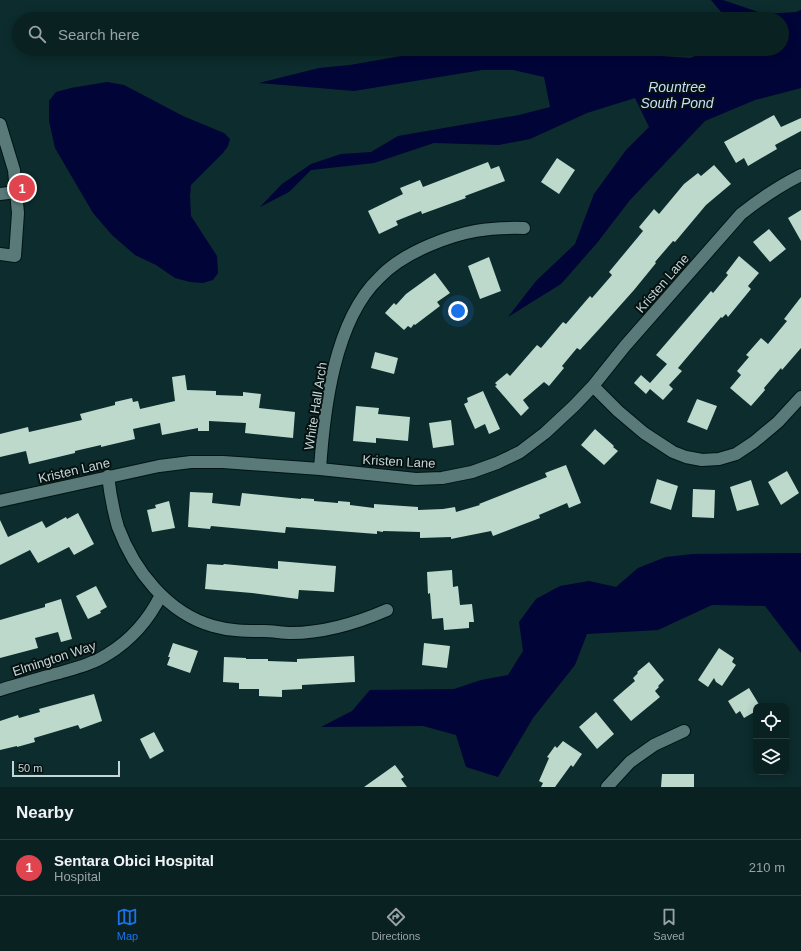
<!DOCTYPE html>
<html lang="en">
<head>
<meta charset="utf-8">
<style>
  body { margin:0; font-family:Arial,sans-serif; background:#182e2f; color:#f1f3f6 }
  .controls { position:absolute; right:12px; bottom:12px; display:grid; overflow:hidden; border-radius:8px; box-shadow:0 2px 10px #0003 }
  .controls button { width:36px; height:36px; display:grid; place-items:center; padding:0; border:0; border-bottom:1px solid #2a3e40; background:#0a2122; color:#f1f3f6; font:20px sans-serif }
  .scale { position:absolute; left:12px; bottom:10px; width:108px; box-sizing:border-box; padding-left:4px; border:2px solid #c4d5d5; border-top:0; font-size:11px; line-height:14px; white-space:nowrap; color:#c4d5d5; -webkit-text-stroke:3px #061212; paint-order:stroke }
  .you { position:absolute; left:458px; top:311px; width:14px; height:14px; margin:-10px; border:3px solid #fff; border-radius:50%; background:#1a73e8; box-shadow:0 0 0 6px #1a73e833 }
  .badge { display:grid; place-items:center; width:26px; height:26px; border-radius:50%; background:#1a73e8; color:#fff; font-size:13px; font-weight:700 }
  .pin { position:absolute; translate:-50% -50%; border:2px solid #fff; box-shadow:0 1px 4px #0006 }
  .list { margin:0; padding:0; list-style:none }
  h2 { display:flex; justify-content:space-between; align-items:center; height:52px; margin:0; padding:0 16px; font-size:17px }
  h2 small { font-size:13px; font-weight:400; color:#99a3a5 }
  .list li { display:grid; grid-template-columns:26px 1fr auto; gap:12px; align-items:center; box-sizing:border-box; height:56px; padding:0 16px; border-top:1px solid #2a3e40 }
  .list b { display:block; font-size:15px; white-space:nowrap }
  .list p { margin:0; font-size:13px; white-space:nowrap; color:#99a3a5 }
  .list em { font-size:13px; font-style:normal; color:#99a3a5 }
  .icon { flex:none; width:22px; height:22px; fill:none; stroke:currentColor; stroke-width:2; stroke-linecap:round; stroke-linejoin:round }
  .map { position:relative; flex:none; width:801px; height:787px; overflow:hidden }
  .search { position:absolute; background:#0a2122; box-shadow:0 2px 10px #0003; left:12px; right:12px; top:12px; height:44px; display:flex; align-items:center; gap:10px; box-sizing:border-box; padding:0 14px; border-radius:22px; color:#99a3a5; font-size:15px }
  .sheet { height:108px; background:#0a2122 }
  nav { display:flex; justify-content:space-around; align-items:center; box-sizing:border-box; height:56px; border-top:1px solid #2a3e40; background:#0a2122; font-size:11px; color:#99a3a5 }
  nav a { display:grid; justify-items:center; gap:2px }
  nav .on { color:#1a73e8 }
  .map>svg:first-child { display:block }
  .water { fill:#000437 }
  .building { fill:#bcd9cc }
  .lines { fill:none; stroke-linecap:round; stroke-linejoin:round }
  .minor-casing { stroke:#001414; stroke-width:14 }
  .minor { stroke:#5a7a7a; stroke-width:12 }
  .labels { text-anchor:middle; stroke-width:4; stroke-linejoin:round; paint-order:stroke }
  .street-label { font-size:13px; fill:#c4d5d5; stroke:#061212 }
  .water-label { font-size:14px; font-style:italic; fill:#c7dcfe; stroke:#061212 }
</style>
</head>
<body>
<div class="map">
<svg width="801" height="787" viewBox="0 0 801 787">
  <rect width="100%" height="100%" fill="#0d2c2d"/>
  <path class="water" d="M711,0H723L764,14L796,12L801,10V88L755,100L705,121L630,200L597,243L561,284L508,317L536,281L575,244L594,194L626,150L649,127L635,98L587,113L530,139L499,145L434,143L374,163L311,170L289,192L260,207L282,184L311,164L341,154L371,152L398,136L519,115L550,107L544,77L513,70H482L354,91L259,83L319,68L350,65L441,49H560L690,58L713,49H782V19H727Z
    M107,82L124,85L183,116L224,133L230,139L228,146L223,153L191,185L190,196L191,216L217,256L218,273L213,280L203,283L190,282L175,278L156,265L135,255L112,235L93,213L55,148L49,121V101L56,92L71,88Z
    M801,553V653L765,606L712,605L658,630L587,634L575,665L533,718L498,777L466,767L456,735L423,726L321,727L352,711L370,690L454,689L481,680L508,675L523,651L519,622L536,599L560,586L589,581L616,587L638,568L666,557L693,554Z"/>
  <path class="building" d="M774,115L781,127L801,118V131L775,145L777,149L748,166L744,158L736,163L724,142Z
    M557,158L575,170L559,194L541,182Z
    M488,162L491,169L499,166L505,181L465,196L466,198L422,214L421,211L396,221L398,225L379,234L368,211L403,194L400,188L420,180L423,187Z
    M714,165L731,184L706,205L675,242L673,241L655,262L656,263L634,290L601,327L580,350L577,348L562,366L564,368L549,386L544,382L523,400L529,408L521,416L495,386L497,385L495,383L507,373L510,376L537,345L541,348L563,322L566,324L590,296L592,298L612,275L609,272L643,231L639,227L654,209L659,214L684,184L698,173L701,176Z
    M801,210V241L788,218Z
    M769,229L786,249L770,262L753,242Z
    M739,256L759,273L748,286L751,289L728,317L726,314L722,318L721,317L678,368L682,371L669,385L673,389L663,400L650,389L646,394L634,383L641,375L650,383L667,364L656,355L711,291L713,293L728,275L726,273Z
    M489,257L501,291L480,299L468,266Z
    M435,273L450,293L437,302L440,306L415,325L414,324L411,328L408,326L404,330L385,313L394,303L396,305L406,294Z
    M801,297V348L782,370L781,368L764,388L765,390L751,406L730,388L741,375L737,371L749,357L746,355L761,338L768,344L787,321L784,319Z
    M375,352L398,358L394,374L371,368Z
    M185,375L187,390L216,391V395L243,396V392L261,394L259,408L295,412L293,438L245,433L246,423L209,421V431H198V428L162,435L160,423L133,429L135,439L101,447V445L75,451V453L29,464L26,451L0,457V434L28,427L29,432L82,420L80,414L115,405V402L132,398L133,402L138,401L140,409L175,401L172,377Z
    M483,391L500,429L489,434L485,424L475,429L464,404L468,402L467,398Z
    M697,399L717,406L707,430L687,422Z
    M356,406L379,408L378,414L410,417L408,441L376,438V443L353,441Z
    M451,420L454,445L433,448L429,423Z
    M595,429L614,446L613,447L618,451L604,465L581,445Z
    M566,465L581,503L569,508L567,503L539,515L540,518L493,536L491,531L451,539V537L420,538V532L383,531V532L377,531V534L286,527L285,533L211,526L210,529L188,527L190,492L213,493L212,503L240,506L242,493L301,499V498L314,499V501L338,503V501L350,502V505L374,508V504L418,507V510L443,509L455,507L456,512L480,505L479,504L547,477L545,473Z
    M787,471L799,493L781,505L768,482Z
    M657,479L678,486L671,510L650,503Z
    M751,480L759,505L737,511L730,487Z
    M693,489L715,490L714,518L692,517Z
    M169,501L175,528L152,532L147,510L156,508L155,505Z
    M78,513L94,544L74,555L69,547L38,563L30,550L0,565V520L8,537L42,521L46,528L66,517L67,519Z
    M278,561L336,566L334,592L299,590L298,599L252,593L205,589L207,564L223,565L224,564L278,569Z
    M452,570L453,587L458,586L460,605L472,604L474,622H469V628L444,630L443,618L432,619L430,593L428,594L427,572Z
    M96,586L107,607L100,611L101,613L88,619L76,596Z
    M61,599L72,639L61,642L58,632L35,638L38,648L0,658V620L45,607V604Z
    M173,643L198,651L190,673L167,665L170,657H168Z
    M424,643L450,646L447,668L422,665Z
    M719,648L734,658L732,662L736,665L722,686L716,682L714,678L708,687L698,680Z
    M354,656L355,682L302,685V689L282,690V697L259,696V689H239V683L223,682L224,657L246,658V659H268V661L297,662V659Z
    M649,662L664,680L658,686L659,687L655,691L660,697L631,721L613,700L635,681L633,678L638,673L637,672Z
    M749,688L760,706H756V711L744,718L740,711L736,714L728,701Z
    M94,694L102,721L80,729L78,725L34,738L35,742L17,747V746L0,750V721L18,715L19,718L40,712L39,709Z
    M596,712L614,734L597,749L579,727Z
    M154,732L164,751L150,759L140,739Z
    M563,741L582,754L573,767L571,765L555,787H541L543,783L539,781L549,758L547,757L555,746L557,748Z
    M395,765L404,777L401,779L407,787H364Z
    M662,774H694V787H661Z"/>
  <g class="lines">
    <defs>
      <path id="minor" d="M0,124L14,170L16,192L18,213L15,256L0,254
        M0,194L16,192
        M593,386L618,411L644,433L673,452L686,457L702,460L719,459L736,454L754,442L778,422L801,397
        M320,469C324,410 334,321 379,278C393,263 411,253 430,245C463,231 488,227 524,228
        M108,476C110,493 113,510 118,527C134,570 167,613 213,626C230,631 246,631 264,631C273,631 282,633 291,633C325,633 357,623 387,610
        M0,501L159,466L191,462H223L320,469L416,479L442,478L472,472L497,463L520,452L545,433L574,406L593,386L625,346L741,214C760,199 779,186 801,175
        M0,690C20,684 39,678 59,673C76,668 93,664 108,654C131,640 149,619 161,595
        M607,787L630,762L654,745L684,731"/>
    </defs>
    <use href="#minor" class="minor-casing"/>
    <use href="#minor" class="minor"/>
  </g>
  <g class="labels">
    <g class="street-label">
      <text transform="translate(662 283) rotate(-49)" y="5">Kristen Lane</text>
      <text transform="translate(315 406) rotate(-81)" y="5">White Hall Arch</text>
      <text transform="translate(399 461) rotate(3)" y="5">Kristen Lane</text>
      <text transform="translate(74 470) rotate(-13)" y="5">Kristen Lane</text>
      <text transform="translate(54 658) rotate(-18)" y="5">Elmington Way</text>
    </g>
    <g class="water-label">
      <text x="677" y="92">Rountree<tspan x="677" dy="16">South Pond</tspan></text>
    </g>
  </g>
</svg>
<div class="controls">
<button><svg class="icon" aria-label="locate" viewBox="0 0 24 24"><circle cx="12" cy="12" r="6"/><path d="M12 2v4M12 18v4M2 12h4M18 12h4"/></svg></button>
<button><svg class="icon" aria-label="layers" viewBox="0 0 24 24"><path d="M12 4l9 5-9 5-9-5zM3 14l9 5 9-5"/></svg></button>
</div>
<div class="scale">50 m</div>
<div class="you"></div>
<div class="pin badge" style="left:22px;top:188px;background:#e0444e">1</div>
<div class="search"><svg class="icon" aria-label="search" viewBox="0 0 24 24"><circle cx="10" cy="10" r="6"/><path d="M15 15l6 6"/></svg>Search here</div>
</div>
<section class="sheet">
<h2>Nearby<small></small></h2>
<ul class="list">
<li><span class="badge" style="background:#e0444e">1</span><div><b>Sentara Obici Hospital</b><p>Hospital</p></div><em>210 m</em></li>
</ul>
</section>
<nav>
<a class="on"><svg class="icon" aria-label="map" viewBox="0 0 24 24"><path d="M3 6l6-2 6 2 6-2v14l-6 2-6-2-6 2zM9 4v14M15 6v14"/></svg>Map</a>
<a><svg class="icon" aria-label="directions" viewBox="0 0 24 24"><path d="M12 3l9 9-9 9-9-9zM9 14v-3h6M13 9l2 2-2 2"/></svg>Directions</a>
<a><svg class="icon" aria-label="saved" viewBox="0 0 24 24"><path d="M7 4h10v16l-5-4-5 4z"/></svg>Saved</a>
</nav>
</body>
</html>
